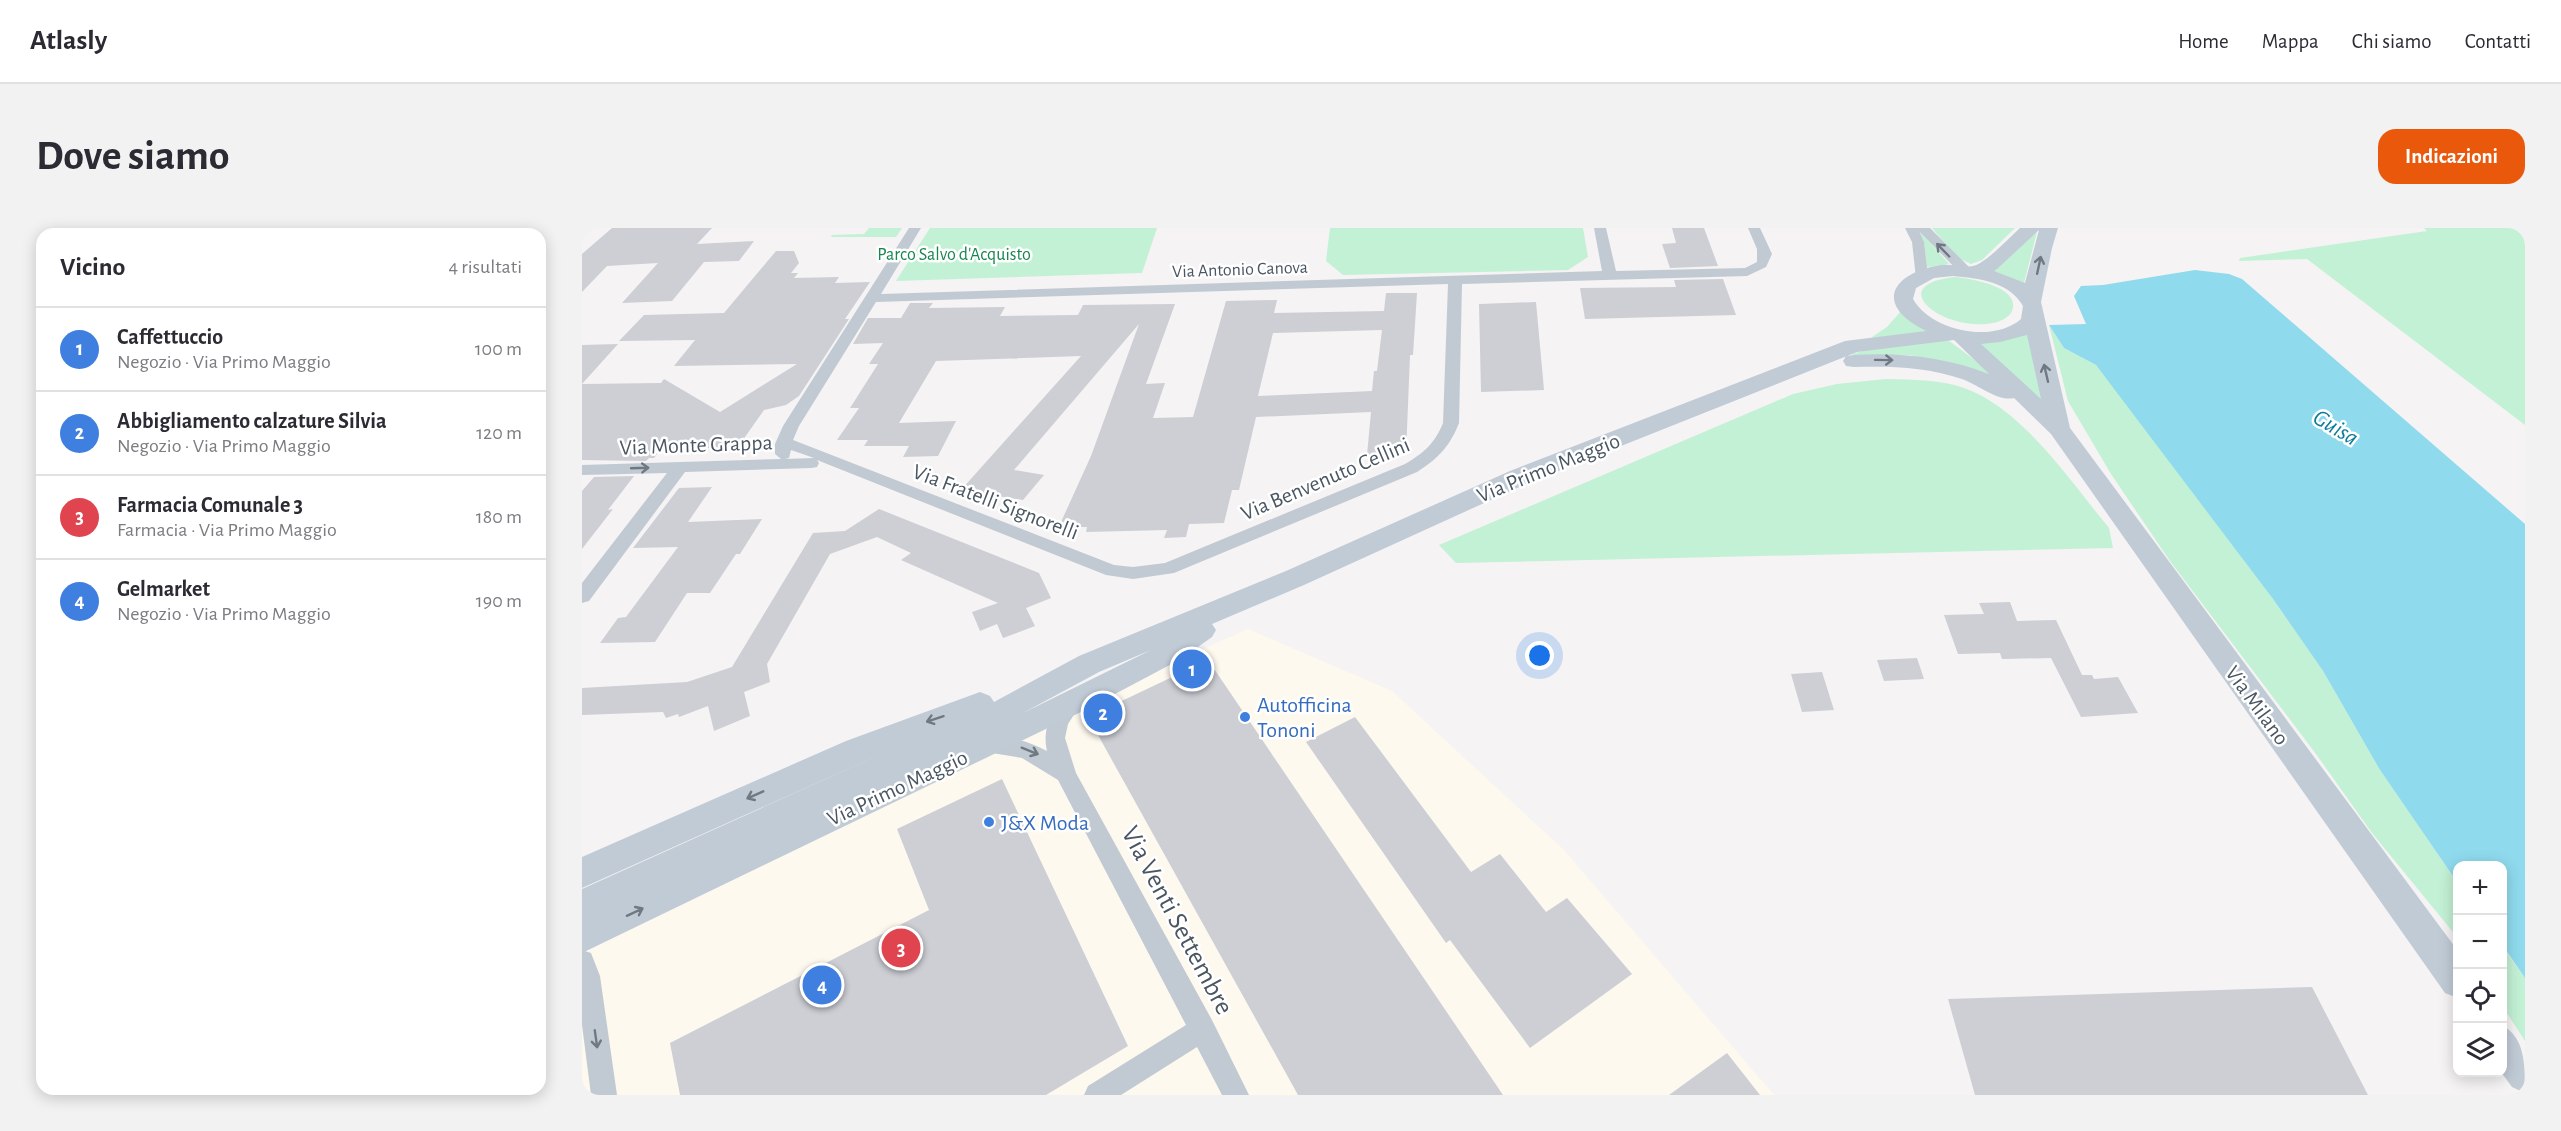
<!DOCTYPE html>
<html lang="it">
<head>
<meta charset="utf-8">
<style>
  body { margin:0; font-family:"Alegreya Sans",sans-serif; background:#f2f2f3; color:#2b2b33 }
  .controls { position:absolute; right:18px; bottom:18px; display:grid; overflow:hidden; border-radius:12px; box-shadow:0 3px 15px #0003 }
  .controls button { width:54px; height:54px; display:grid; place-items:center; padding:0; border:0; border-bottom:2px solid #e1e1e2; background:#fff; color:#2b2b33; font:30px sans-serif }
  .you { position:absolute; left:958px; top:428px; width:21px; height:21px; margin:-15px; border:4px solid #fff; border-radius:50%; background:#1a73e8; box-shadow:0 0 0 9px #1a73e833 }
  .badge { display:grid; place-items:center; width:39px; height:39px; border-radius:50%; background:#ea580c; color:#fff; font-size:20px; font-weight:700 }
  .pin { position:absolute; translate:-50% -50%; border:3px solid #fff; box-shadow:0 2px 6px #0006 }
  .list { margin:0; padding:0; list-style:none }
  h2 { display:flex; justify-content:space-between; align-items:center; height:78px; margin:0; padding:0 24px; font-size:26px }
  h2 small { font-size:20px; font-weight:400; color:#7c7c81 }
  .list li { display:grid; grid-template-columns:39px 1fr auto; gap:18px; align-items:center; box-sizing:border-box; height:84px; padding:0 24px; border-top:2px solid #e1e1e2 }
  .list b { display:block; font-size:22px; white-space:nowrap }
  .list p { margin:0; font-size:20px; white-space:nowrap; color:#7c7c81 }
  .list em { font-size:20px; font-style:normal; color:#7c7c81 }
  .icon { flex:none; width:33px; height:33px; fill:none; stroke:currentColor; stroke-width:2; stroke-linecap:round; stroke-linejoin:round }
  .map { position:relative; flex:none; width:1943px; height:867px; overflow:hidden; border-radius:18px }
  header { display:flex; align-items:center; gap:36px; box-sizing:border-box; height:84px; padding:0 30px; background:#fff; border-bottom:2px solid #e1e1e2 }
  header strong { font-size:28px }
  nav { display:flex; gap:33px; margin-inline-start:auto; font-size:21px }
  .intro { display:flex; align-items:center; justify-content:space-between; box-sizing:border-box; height:144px; padding:0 36px }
  h1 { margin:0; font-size:42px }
  .button { padding:15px 27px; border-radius:18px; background:#ea580c; color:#fff; font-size:21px; font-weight:700 }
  main { display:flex; gap:36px; padding:0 36px }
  aside { flex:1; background:#fff; border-radius:18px; box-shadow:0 3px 15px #0003 }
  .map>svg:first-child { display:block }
  .commercial { fill:#fdf9ef }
  .green { fill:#c3f1d5 }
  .water { fill:#90daee }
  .building { fill:#cdcfd5; fill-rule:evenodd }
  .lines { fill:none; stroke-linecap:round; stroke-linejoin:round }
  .street { fill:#c1cad2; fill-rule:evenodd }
  .secondary { fill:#c1cbd6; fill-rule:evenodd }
  .oneway { stroke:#6e7983 }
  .oneway2 { stroke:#6e7984 }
  .shop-dot { fill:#3f7fe0; stroke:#fff; stroke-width:2 }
  .labels { text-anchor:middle; stroke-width:5; stroke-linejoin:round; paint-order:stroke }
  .far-park-label { font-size:18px; fill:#17864f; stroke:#fff }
  .far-street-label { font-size:18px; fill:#4a5661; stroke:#fff }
  .street-label { font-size:22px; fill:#4a5661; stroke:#fff }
  .shop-label { font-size:22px; fill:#366cbe; stroke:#fff; text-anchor:start }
  .water-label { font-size:24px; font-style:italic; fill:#0c7c9b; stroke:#fff }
  .near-street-label { font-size:27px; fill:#4a5661; stroke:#fff }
</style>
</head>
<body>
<header>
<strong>Atlasly</strong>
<nav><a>Home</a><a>Mappa</a><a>Chi siamo</a><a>Contatti</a></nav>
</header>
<div class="intro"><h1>Dove siamo</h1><a class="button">Indicazioni</a></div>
<main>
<aside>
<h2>Vicino<small>4 risultati</small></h2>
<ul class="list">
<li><span class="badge" style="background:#3f7fe0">1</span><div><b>Caffettuccio</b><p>Negozio · Via Primo Maggio</p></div><em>100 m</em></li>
<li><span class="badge" style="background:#3f7fe0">2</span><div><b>Abbigliamento calzature Silvia</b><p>Negozio · Via Primo Maggio</p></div><em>120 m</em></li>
<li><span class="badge" style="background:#e0444e">3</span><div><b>Farmacia Comunale 3</b><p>Farmacia · Via Primo Maggio</p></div><em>180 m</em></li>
<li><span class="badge" style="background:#3f7fe0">4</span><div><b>Gelmarket</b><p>Negozio · Via Primo Maggio</p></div><em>190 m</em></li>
</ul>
</aside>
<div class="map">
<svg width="1943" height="867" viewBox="0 0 1943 867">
  <rect width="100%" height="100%" fill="#f5f3f3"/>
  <path class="commercial" d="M666,401L810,463L982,622L1192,867H0V705L405,517Z"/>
  <path class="green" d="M287,0H320L314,9H249L250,7L282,6Z
    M348,0H575L560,45L314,53Z
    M748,0H1001L1006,29L986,42L761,47L744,33Z
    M1334,0L1338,3L1367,36L1345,39L1342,15Z
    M1350,0H1433L1400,32L1389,36L1376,30Z
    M1842,0H1943V197L1725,31L1657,33L1658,30L1845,3Z
    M1455,4L1442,55L1409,43Z
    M1373,49C1387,50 1440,59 1430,83C1427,90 1417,94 1411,95C1363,105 1299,57 1373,49Z
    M1319,83L1348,103L1293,111L1290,109L1305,99Z
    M1467,97L1482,120L1514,137L1538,167L1691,371L1741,443L1798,542L1875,654V709L1790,605L1734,526L1588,333L1529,246L1486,173Z
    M1445,102L1462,174L1389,112Z
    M1366,112L1414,148L1368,135L1327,127L1271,129L1270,126L1288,121Z
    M1304,151C1330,152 1357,151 1382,160C1440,180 1488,253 1527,300L1531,320L874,335L857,317L1211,166L1255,156Z
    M1920,718L1943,750V813L1921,779Z"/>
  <path class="water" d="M1613,42L1647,46L1660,51L1943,296V750L1921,718L1920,638H1876L1875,654L1798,542L1741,443L1691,371L1514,137L1482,120L1467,97L1504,96L1492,68L1499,58L1521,57Z"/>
  <path class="building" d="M30,0H130L115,16L172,13L157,33L122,34L90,73L40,75L76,35L25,38L0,64V26Z
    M1090,0H1122L1136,38L1088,40L1080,16L1094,15Z
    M194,23H212L217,35L209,45H216L212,50L257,49L253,55L288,54L263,91H267L217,168L204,177L182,182L156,219L78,222L72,230H67L64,233L0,232V156L79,155L82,151L138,184L215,136L92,138L113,112L37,113L62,87L142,85Z
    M1141,51L1154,87L1003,91L998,60L1094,59L1092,52Z
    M804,65H835L831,127H828L824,226L785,227L789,184L674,189L657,262H650L642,295L607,296L604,309L582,310L585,302L504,304L505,299H490L492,294H479L509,228L557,96L432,242L462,247L441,272L379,262L499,128L354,133L317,195L374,193L356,228L321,229L327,218H282L286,212H255L277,180H268L296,136H287L301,115L271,116L286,90H319L328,75H351L347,80L423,79L418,88L496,87L501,77L593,76L564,156L583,155L571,190L611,189L644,73L695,72L692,85L802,83ZM800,102L795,143H792L790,163L676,168L691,105Z
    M954,74L962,162L899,164L897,76Z
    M36,116L0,156V117Z
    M52,248L26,282L31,281L0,321V263L12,249Z
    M130,259L106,294L180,291L158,326H154L128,365H105L73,414L18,415L36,390L44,389L96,319L51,320L97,260Z
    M297,281L457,345L469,370L444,380L453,398L421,410L415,396L398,403L390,384L416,375L319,332L329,325L295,309L248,326L185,436L188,454L162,464L168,488L132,503L126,478L97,489L96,486L84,490L81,484L0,487V460L105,454L150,439L231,305L263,303Z
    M1428,374L1435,393L1474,392L1500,447H1510L1512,451L1536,449L1556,485L1499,489L1469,430L1420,431L1418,425L1376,426L1362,387L1402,386L1397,375Z
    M1335,430L1342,451L1302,453L1295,432Z
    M626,432L921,867H716L506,489Z
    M1240,444L1252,482L1220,484L1209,446Z
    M773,489L889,644L918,626L964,684L985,670L1050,746L948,820L868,712L864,715L724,514Z
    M420,551L546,818L464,867H98L88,815L347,682L315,601Z
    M1730,759L1786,867H1393L1366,771Z
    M1145,825L1178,867H1087Z"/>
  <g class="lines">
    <path class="street" d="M0,0H8L0,6Z
      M327,0H339L299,66L1020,43L1012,0H1024L1034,43L1163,40L1175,34V21L1166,0H1178L1190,26L1184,39L1165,48L880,56L877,195C868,218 856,231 835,244L592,345L551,351L524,347L235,232L237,235L235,239L229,240L103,244L7,373L0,375V355L85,245L0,247V237L199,231L193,226V216L201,198ZM866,56L861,195C853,215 842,225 823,236L583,335L551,339L532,337L211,212L217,198L294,74ZM209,222L212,223L232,230L203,231L207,230Z
      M1323,0H1348L1390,42L1383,46L1378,45L1337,3L1342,14L1346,47L1339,51L1334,50L1330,14Z
      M489,468L496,470L499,476L486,496L483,510L494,545L630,792L667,867H640L615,819L539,867H502L506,858L604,797L476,552L440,530L398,523L395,517L398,511C419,504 446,513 465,523C460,504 469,474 489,468Z
      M0,722L9,725L18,748L35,867H9L0,797Z"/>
    <path class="secondary" d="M1438,0H1476L1470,20L1459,74L1488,200L1876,723V770L1863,765L1469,206L1432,170C1416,174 1395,156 1380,151C1345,139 1309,138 1272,139L1264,138L1261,133L1264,128L1272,127C1318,124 1364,129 1407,146L1372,112L1275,124L946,255L722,357L630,396L634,402L630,409L599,431L499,484L0,725V661L306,523L0,660V629L264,513L398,464L408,468L412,474L497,428L704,343L928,243L1263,113L1344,103C1291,77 1309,45 1359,37C1370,36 1381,40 1391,38C1403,36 1428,9 1438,0ZM1457,2L1443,55L1412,43L1415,41ZM1371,48C1396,50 1428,54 1441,78L1439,91C1411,116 1349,103 1331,71L1334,60L1352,50ZM1445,107L1459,171L1399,116L1418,114ZM569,422L441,485L517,444Z
      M1920,797C1943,810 1943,835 1943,865L1930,859L1919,844Z"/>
  </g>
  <defs><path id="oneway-shaft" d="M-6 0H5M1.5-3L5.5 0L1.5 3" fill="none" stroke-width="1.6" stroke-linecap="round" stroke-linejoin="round" transform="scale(1.5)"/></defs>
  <g class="oneway">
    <use href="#oneway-shaft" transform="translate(1361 22) rotate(-134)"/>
    <use href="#oneway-shaft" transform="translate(58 240) rotate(-2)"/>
    <use href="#oneway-shaft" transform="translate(448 523) rotate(22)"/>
    <use href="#oneway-shaft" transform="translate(14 811) rotate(82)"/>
  </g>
  <g class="oneway2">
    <use href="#oneway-shaft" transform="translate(1457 37) rotate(-78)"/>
    <use href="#oneway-shaft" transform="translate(1302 132) rotate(1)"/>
    <use href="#oneway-shaft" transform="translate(1464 145) rotate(-103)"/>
    <use href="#oneway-shaft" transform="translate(353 491) rotate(162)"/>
    <use href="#oneway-shaft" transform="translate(173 567) rotate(156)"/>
    <use href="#oneway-shaft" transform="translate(53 684) rotate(-25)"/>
  </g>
  <g class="shop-dot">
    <circle cx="663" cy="489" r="6"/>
    <circle cx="407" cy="594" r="6"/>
  </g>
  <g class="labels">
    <g class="far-park-label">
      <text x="372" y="32">Parco Salvo d'Acquisto</text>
    </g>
    <g class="far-street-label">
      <text transform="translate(658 41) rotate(-2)" y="6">Via Antonio Canova</text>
    </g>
    <g class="street-label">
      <text transform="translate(114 216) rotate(-2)" y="8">Via Monte Grappa</text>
      <text transform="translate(966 239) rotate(-22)" y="8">Via Primo Maggio</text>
      <text transform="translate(743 250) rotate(-23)" y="8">Via Benvenuto Cellini</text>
      <text transform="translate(414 273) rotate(21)" y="8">Via Fratelli Signorelli</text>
      <text transform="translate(1676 477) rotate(54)" y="8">Via Milano</text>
      <text transform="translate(315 559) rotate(-25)" y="8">Via Primo Maggio</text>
    </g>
    <g class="shop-label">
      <text x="675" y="484">Autofficina<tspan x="675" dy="25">Tononi</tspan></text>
      <text x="419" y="602">J&amp;X Moda</text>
    </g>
    <g class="water-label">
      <text transform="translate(1754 199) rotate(31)" y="8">Guisa</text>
    </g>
    <g class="near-street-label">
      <text transform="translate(596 692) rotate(62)" y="9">Via Venti Settembre</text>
    </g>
  </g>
</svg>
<div class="controls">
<button>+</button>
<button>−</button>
<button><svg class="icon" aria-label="locate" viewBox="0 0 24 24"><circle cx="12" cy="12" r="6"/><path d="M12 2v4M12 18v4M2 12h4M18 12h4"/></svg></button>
<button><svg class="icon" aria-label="layers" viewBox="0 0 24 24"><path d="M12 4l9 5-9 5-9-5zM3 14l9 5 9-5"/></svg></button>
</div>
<div class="you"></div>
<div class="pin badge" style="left:610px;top:441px;background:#3f7fe0">1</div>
<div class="pin badge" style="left:521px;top:485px;background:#3f7fe0">2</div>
<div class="pin badge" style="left:319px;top:720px;background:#e0444e">3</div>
<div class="pin badge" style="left:240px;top:757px;background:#3f7fe0">4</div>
</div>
</main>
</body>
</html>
